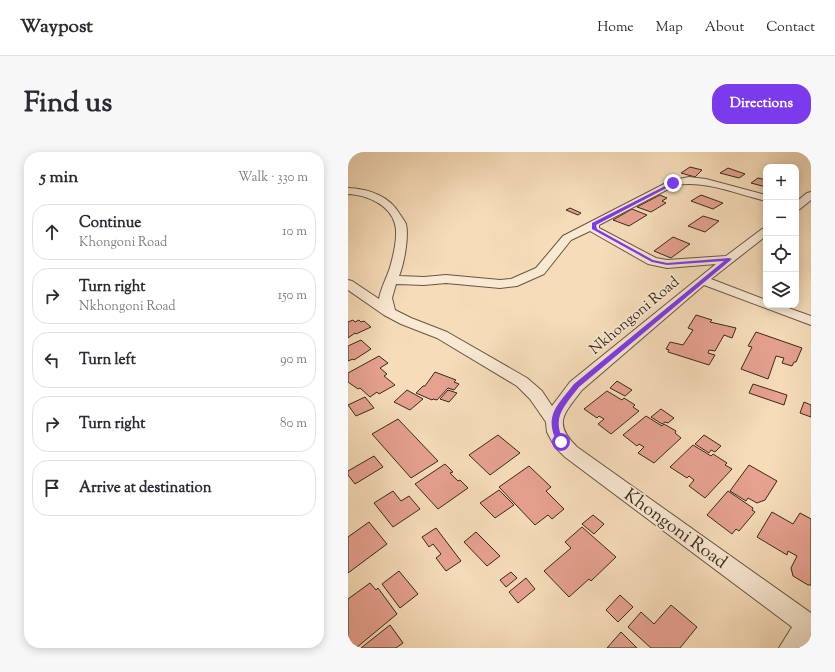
<!DOCTYPE html>
<html lang="en">
<head>
<meta charset="utf-8">
<style>
  body { margin:0; font-family:"Sorts Mill Goudy",serif; background:#f7f7f7; color:#2b2b33 }
  .controls { position:absolute; right:12px; top:12px; display:grid; overflow:hidden; border-radius:8px; box-shadow:0 2px 10px #0003 }
  .controls button { width:36px; height:36px; display:grid; place-items:center; padding:0; border:0; border-bottom:1px solid #e1e1e2; background:#fff; color:#2b2b33; font:20px sans-serif }
  .stop { position:absolute; width:12px; height:12px; margin:-9px; border:3px solid #7c3aed; border-radius:50%; background:#fff }
  .stop.end { background:#7c3aed; border-color:#fff; box-shadow:0 1px 4px #0008 }
  .list { margin:0; padding:0; list-style:none }
  h2 { display:flex; justify-content:space-between; align-items:center; height:52px; margin:0; padding:0 16px; font-size:17px }
  h2 small { font-size:13px; font-weight:400; color:#7c7c81 }
  .list li { display:grid; grid-template-columns:26px 1fr auto; gap:12px; align-items:center; box-sizing:border-box; height:56px; margin:0 8px 8px; padding:0 8px; border:1px solid #e1e1e2; border-radius:16px }
  .list b { display:block; font-size:15px; white-space:nowrap }
  .list p { margin:0; font-size:13px; white-space:nowrap; color:#7c7c81 }
  .list em { font-size:13px; font-style:normal; color:#7c7c81 }
  .icon { flex:none; width:22px; height:22px; fill:none; stroke:currentColor; stroke-width:2; stroke-linecap:round; stroke-linejoin:round }
  .map { position:relative; flex:none; width:463px; height:496px; overflow:hidden; border-radius:16px }
  header { display:flex; align-items:center; gap:24px; box-sizing:border-box; height:56px; padding:0 20px; background:#fff; border-bottom:1px solid #e1e1e2 }
  header strong { font-size:19px }
  nav { display:flex; gap:22px; margin-inline-start:auto; font-size:14px }
  .intro { display:flex; align-items:center; justify-content:space-between; box-sizing:border-box; height:96px; padding:0 24px }
  h1 { margin:0; font-size:28px }
  .button { padding:10px 18px; border-radius:16px; background:#7c3aed; color:#fff; font-size:14px; font-weight:700 }
  main { display:flex; gap:24px; padding:0 24px }
  aside { flex:1; background:#fff; border-radius:16px; box-shadow:0 2px 10px #0003 }
  .map>svg:first-child { display:block }
  .building { fill:#e6a18f; stroke:#372a1a }
  .lines { fill:none; stroke-linecap:round; stroke-linejoin:round }
  .street-casing { stroke:#675642; stroke-width:2 }
  .street { fill:#f9e8d2; fill-rule:evenodd }
  .route { fill:#7c3aed }
  .labels { text-anchor:middle; stroke-width:3.5; stroke-linejoin:round; paint-order:stroke }
  .street-label { font-size:15px; fill:#372a1a; stroke:#f9e8d2 }
  .near-street-label { font-size:18px; fill:#372a1a; stroke:#f9e8d2 }
</style>
</head>
<body>
<header>
<strong>Waypost</strong>
<nav><a>Home</a><a>Map</a><a>About</a><a>Contact</a></nav>
</header>
<div class="intro"><h1>Find us</h1><a class="button">Directions</a></div>
<main>
<aside>
<h2>5 min<small>Walk · 330 m</small></h2>
<ul class="list">
<li><svg class="icon" aria-label="ahead" viewBox="0 0 24 24"><path d="M12 20V5M6 11l6-6 6 6"/></svg><div><b>Continue</b><p>Khongoni Road</p></div><em>10 m</em></li>
<li><svg class="icon" aria-label="right" viewBox="0 0 24 24"><path d="M7 20v-9h11M14 6l5 5-5 5"/></svg><div><b>Turn right</b><p>Nkhongoni Road</p></div><em>150 m</em></li>
<li><svg class="icon" aria-label="left" viewBox="0 0 24 24"><path d="M17 20v-9H6M10 6l-5 5 5 5"/></svg><div><b>Turn left</b></div><em>90 m</em></li>
<li><svg class="icon" aria-label="right" viewBox="0 0 24 24"><path d="M7 20v-9h11M14 6l5 5-5 5"/></svg><div><b>Turn right</b></div><em>80 m</em></li>
<li><svg class="icon" aria-label="arrive" viewBox="0 0 24 24"><path d="M6 21V4h12l-3 4 3 4H6"/></svg><div><b>Arrive at destination</b></div></li>
</ul>
</aside>
<div class="map">
<svg width="463" height="496" viewBox="0 0 463 496">
  <rect width="100%" height="100%" fill="#f6dcb9"/>
  <filter id="stains"><feTurbulence type="fractalNoise" baseFrequency=".005" numOctaves="4"/><feColorMatrix values="0 0 0 0 .2 0 0 0 0 .09 0 0 0 0 .02 0 0 0 .5 -.17"/></filter>
  <radialGradient id="worn" r=".72"><stop offset=".6" stop-color="#630" stop-opacity="0"/><stop offset="1" stop-color="#630" stop-opacity=".3"/></radialGradient>
  <path class="building" d="M342,15L354,18L347,25L333,21Z
    M380,16L397,22L391,26L372,21Z
    M410,26L418,28V35L403,31Z
    M312,43L319,46L314,49L318,51L303,60L289,55Z
    M353,43L375,51L365,57L343,49Z
    M222,56L233,61L230,63L218,58Z
    M284,57L299,63L281,74L265,68Z
    M355,64L371,69L357,80L340,74Z
    M325,85L342,92L323,106L306,99Z
    M348,163L364,168L362,170L388,176L384,186L376,183L367,199L361,198L360,201L367,203L361,213L320,200L321,198L318,197L322,190L335,193L345,178L340,176Z
    M5,168L7,170L11,168L13,170L16,169L23,175L8,182L7,181L0,186V170Z
    M408,180L454,196L448,210H446L444,214L434,211L436,206L428,204L420,227L393,217L404,195L400,194Z
    M13,188L23,197L6,208L5,207L0,209V194Z
    M31,204L40,211L32,216L39,222L36,224L47,233L31,242L29,240L22,245L12,236L10,237L0,230V221Z
    M87,220L108,228L106,230L111,232L106,238L100,236L89,248L85,247L84,248L68,241L75,234H77Z
    M269,229L284,238L277,244L262,236Z
    M405,232L439,243L436,253L401,241Z
    M59,238L75,247L62,258L46,250Z
    M100,238L109,241L101,250L92,247Z
    M259,239L274,248L276,246L287,253L285,255L291,259L263,282L250,272L256,267L251,264L249,266L236,257Z
    M17,245L26,256L8,264L0,253Z
    M456,250L463,253V265L452,261Z
    M313,257L326,266L320,271L317,270L314,272L303,265Z
    M298,264L314,274L316,272L328,279L327,281L333,286L306,311L290,301L296,295L291,292L289,294L275,283Z
    M50,267L90,309L63,326L24,282Z
    M150,283L172,301L142,323L121,303Z
    M356,283L373,294L367,300L363,298L361,301L347,292Z
    M345,293L363,304L365,302L379,311L377,313L384,317L357,346L341,334L346,328L341,324L339,326L322,315Z
    M26,304L35,315L7,332L0,323V319Z
    M97,312L105,320L102,321L110,329L112,328L120,336L90,357L67,332Z
    M401,313L429,329L417,348L409,351L400,346L398,349L382,339Z
    M181,314L203,335L198,339L216,357L204,367L200,363L187,373L151,335Z
    M151,338L166,353L147,366L132,351Z
    M45,339L53,349L61,344L72,357L45,375L26,351Z
    M380,339L405,356L404,358L407,360L391,379L388,377L384,382L359,363Z
    M424,360L445,372L452,361L463,367V433H460L445,424L443,416L449,404L440,399L439,403L409,385Z
    M245,363L256,372L246,382L234,372Z
    M21,370L39,392L0,421V385Z
    M234,375L268,405L243,429L241,427L221,445L196,419L223,396L217,390Z
    M88,376L113,409L98,419L88,406L93,402L85,392L81,395L74,385Z
    M128,380L152,404L139,414L116,390Z
    M51,419L70,442L52,456L34,432Z
    M163,420L169,426L158,435L152,428Z
    M178,426L187,437L170,451L161,440Z
    M22,431L28,438L30,436L49,462L8,496H0V447Z
    M272,443L285,455L270,470L258,458Z
    M323,453L349,475L332,496H303L280,475L293,460L306,472Z
    M42,473L55,491L48,496H13Z
    M273,480L289,496H259Z"/>
  <g class="lines">
    <defs>
      <path id="street" d="M341,25L358,27L418,43V49C389,42 358,28 328,33L251,73V76L308,106L319,108L378,104L414,77L418,76V84L363,127L418,148V153H432L463,164V173L356,133L234,238C216,262 204,271 229,295L463,461V486L457,496H431L444,475L217,305L207,295L199,280L198,270L182,247L169,234L89,186L53,172L36,163L0,138V128L4,129L31,147C33,135 40,124 43,112C46,101 50,83 47,72C42,52 18,43 0,42V36C20,37 40,43 51,61C53,64 56,68 58,72C61,85 56,112 51,124L76,125L98,123L152,128L163,127L188,116L215,84L322,29ZM242,79L300,112L319,116L368,112L222,230L204,254L194,239L179,226L99,180L63,166L47,158L44,146L48,132L76,133L98,131L152,136L169,134L196,122L223,88Z
        M463,40V48L452,57L448,58V50L459,41Z"/>
    </defs>
    <use href="#street" class="street-casing"/>
    <use href="#street" class="street"/>
  </g>
  <path class="route" d="M325,30L326,32L248,73L249,77L305,108L319,111L381,106L384,107L231,235C216,255 203,265 216,290L213,293L210,292C195,264 209,254 226,232L376,109L319,113L304,110L244,77V71Z"/>
  <g class="labels">
    <g class="street-label">
      <text transform="translate(286 163) rotate(-40)" y="5">Nkhongoni Road</text>
    </g>
    <g class="near-street-label">
      <text transform="translate(328 376) rotate(36)" y="6">Khongoni Road</text>
    </g>
  </g>
  <rect width="100%" height="100%" filter="url(#stains)"/>
  <rect width="100%" height="100%" fill="url(#worn)"/>
</svg>
<div class="controls">
<button>+</button>
<button>−</button>
<button><svg class="icon" aria-label="locate" viewBox="0 0 24 24"><circle cx="12" cy="12" r="6"/><path d="M12 2v4M12 18v4M2 12h4M18 12h4"/></svg></button>
<button><svg class="icon" aria-label="layers" viewBox="0 0 24 24"><path d="M12 4l9 5-9 5-9-5zM3 14l9 5 9-5"/></svg></button>
</div>
<div class="stop" style="left:213px;top:290px"></div>
<div class="stop end" style="left:325px;top:31px"></div>
</div>
</main>
</body>
</html>
